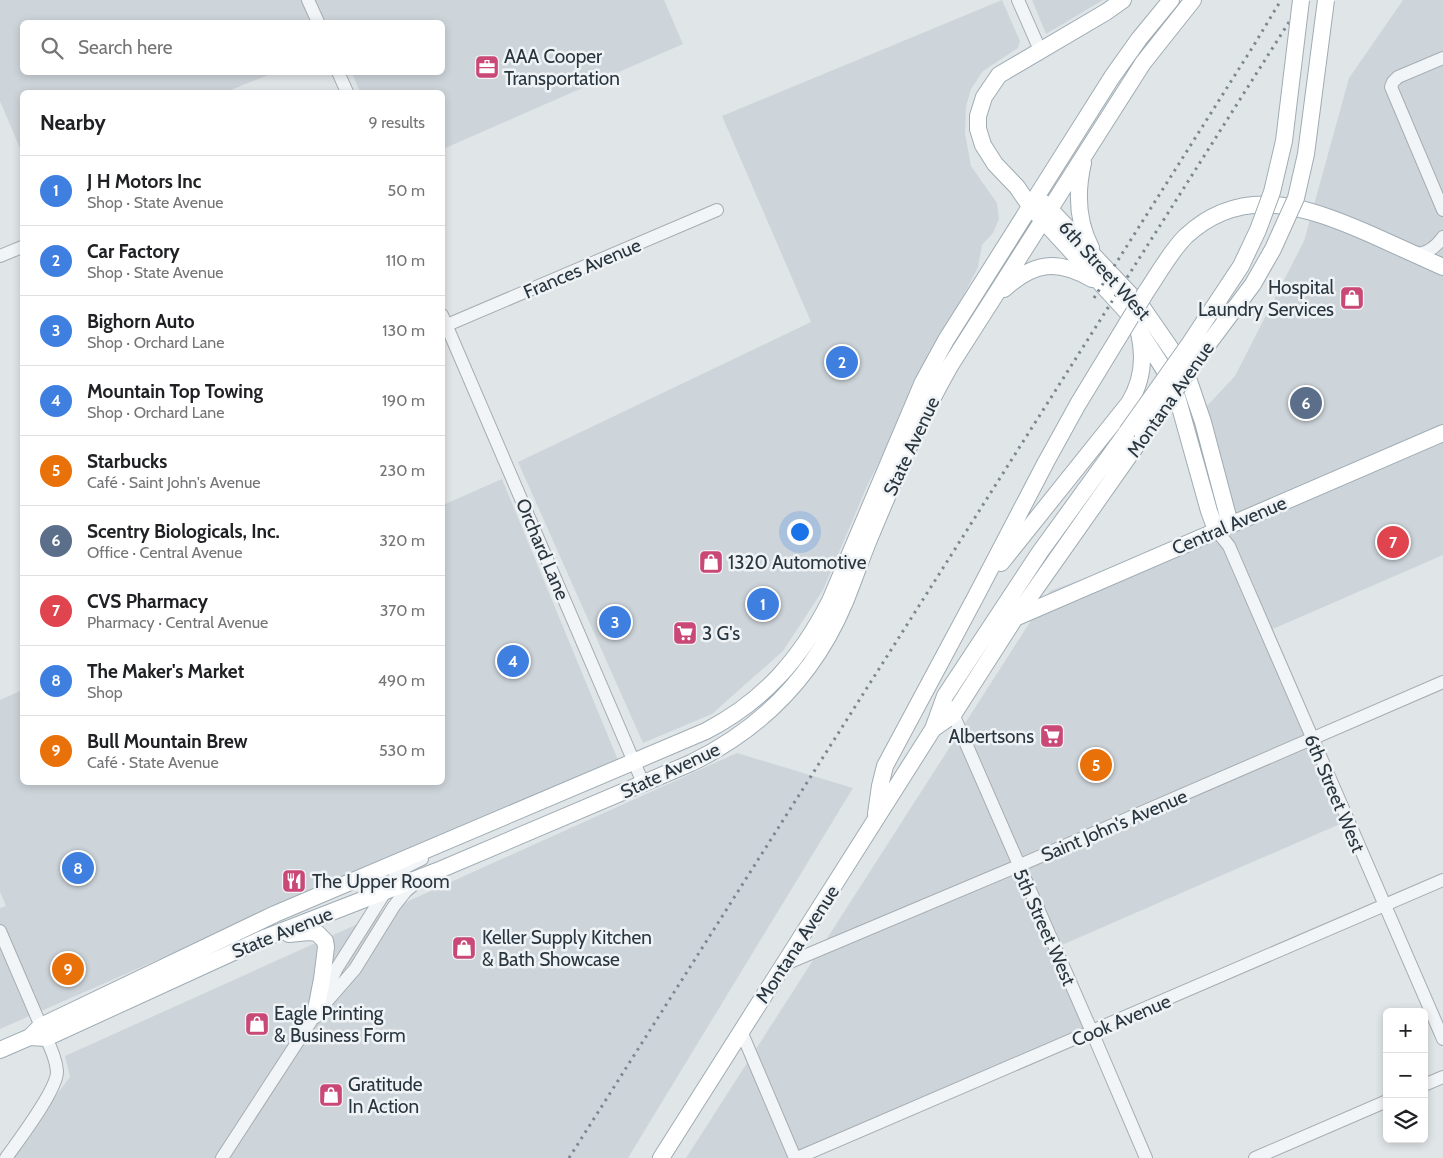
<!DOCTYPE html>
<html lang="en">
<head>
<meta charset="utf-8">
<style>
  body { margin:0; font-family:Cabin,sans-serif; background:#f2f2f2; color:#202124 }
  .controls { position:absolute; right:15px; bottom:15px; display:grid; overflow:hidden; border-radius:8px; box-shadow:0 2px 8px #0003 }
  .controls button { width:45px; height:45px; display:grid; place-items:center; padding:0; border:0; border-bottom:1px solid #e0e0e0; background:#fff; color:#202124; font:25px sans-serif }
  .you { position:absolute; left:799px; top:531px; width:18px; height:18px; margin:-12px; border:4px solid #fff; border-radius:50%; background:#1a73e8; box-shadow:0 0 0 8px #1a73e833 }
  .badge { display:grid; place-items:center; width:32px; height:32px; border-radius:50%; background:#ca4876; color:#fff; font-size:16px; font-weight:700 }
  .pin { position:absolute; translate:-50% -50%; border:2px solid #fff; box-shadow:0 1px 5px #0006 }
  .list { margin:0; padding:0; list-style:none }
  h2 { display:flex; justify-content:space-between; align-items:center; height:65px; margin:0; padding:0 20px; font-size:21px }
  h2 small { font-size:16px; font-weight:400; color:#757577 }
  .list li { display:grid; grid-template-columns:32px 1fr auto; gap:15px; align-items:center; box-sizing:border-box; height:70px; padding:0 20px; border-top:1px solid #e0e0e0 }
  .list b { display:block; font-size:19px; white-space:nowrap }
  .list p { margin:0; font-size:16px; white-space:nowrap; color:#757577 }
  .list em { font-size:16px; font-style:normal; color:#757577 }
  .icon { flex:none; width:28px; height:28px; fill:none; stroke:currentColor; stroke-width:2; stroke-linecap:round; stroke-linejoin:round }
  .map { position:relative; flex:none; width:1443px; height:1158px; overflow:hidden }
  .search { position:absolute; background:#fff; box-shadow:0 2px 8px #0003; left:20px; top:20px; width:425px; height:55px; display:flex; align-items:center; gap:12px; box-sizing:border-box; padding:0 18px; border-radius:8px; color:#757577; font-size:19px }
  .panel { position:absolute; background:#fff; box-shadow:0 2px 8px #0003; left:20px; top:90px; width:425px; height:695px; border-radius:8px }
  .map>svg:first-child { display:block }
  .built { fill:#ced5da }
  .lines { fill:none; stroke-linecap:round; stroke-linejoin:round }
  .minor-casing { stroke:#a5adb2; stroke-width:14 }
  .major-casing { stroke:#9facb4; stroke-width:18 }
  .minor { stroke:#f2f5f7; stroke-width:12 }
  .major { stroke:#fff; stroke-width:16 }
  .rail { stroke:#7a8892; stroke-width:3; stroke-dasharray:2.5 5; stroke-linecap:butt }
  .major-bridge-casing { stroke:#9facb4; stroke-width:18; stroke-linecap:butt }
  .major-bridge { stroke:#fff; stroke-width:16 }
  .labels { text-anchor:middle; stroke-width:5; stroke-linejoin:round; paint-order:stroke }
  .poi-label { font-size:19px; fill:#29363f; stroke:#eff3f6; text-anchor:start }
  .street-label { font-size:19px; fill:#29363f; stroke:#eff3f6 }
</style>
</head>
<body>
<div class="map">
<svg width="1443" height="1158" viewBox="0 0 1443 1158">
  <rect width="100%" height="100%" fill="#e0e5e8"/>
  <path class="built" d="M0,0H664L683,44L443,149L442,92H360L352,73L442,72V22H22V72L273,73L226,92H22V153L0,101Z
    M1002,0L1020,41L1018,48L983,71L971,89L966,107L965,133L971,166L997,203L999,219L993,233L982,245L978,267L867,486L823,590L783,651L712,714L643,743L518,462L811,322L722,116Z
    M1032,0H1103L1046,34Z
    M1403,0H1443V555L1266,632L1229,546L1230,524L1205,408L1235,376L1304,241L1349,78Z
    M502,479L618,760L454,830L0,1029V908L6,906L0,892V700L22,690V782H442L443,505Z
    M1216,530L1347,821L1055,948L1092,1032L797,1158H686L1050,591Z
    M737,753L853,788L628,1158H8L70,1077L65,1056Z"/>
  <g class="lines">
    <defs>
      <path id="minor" d="M308,0L318,22
        M1018,0L1040,50
        M1443,58L1398,77L1393,82L1391,87L1443,210
        M338,72L347,92
        M1415,254C1427,254 1436,247 1443,237
        M0,256L22,247
        M442,315L643,783
        M447,325L717,210
        M1216,530L1229,546L1443,1039
        M950,707L1092,1032L1146,1158
        M0,931L46,1038C51,1048 56,1060 57,1071C58,1089 18,1141 6,1158
        M783,965L1018,866L1443,682
        M322,999L337,968L394,878L406,867L422,859
        M741,1031L795,1158
        M1424,1085L1443,1077
        M222,1158L315,1015L355,969L394,906L406,891L418,881
        M797,1158L1443,880
        M1255,1158L1387,1101"/>
      <path id="major" d="M1123,0L1106,12L999,75L984,97L978,116V129L983,145L995,164L1017,187L1030,206L1127,312L1160,363L1172,383L1178,400L1209,511L1216,530
        M1083,163C1076,193 1077,221 1091,248
        M1044,203L1142,307L1180,362L1189,381L1203,422L1230,524
        M1004,289C1034,262 1057,259 1092,279
        M1146,292C1159,273 1170,252 1186,236C1243,183 1308,207 1370,234C1394,245 1419,256 1443,267
        M1001,563L1129,403C1142,382 1145,358 1139,333
        M1015,618L1443,433
        M933,729L953,715L1015,618L1143,436
        M876,814L880,786L885,766L975,598L1046,462L1078,404L1120,335
        M289,934L309,932L317,933L325,941L326,947L322,979L315,1015
        M30,1037L46,1038L262,939L437,871L691,763C763,728 814,676 845,602C853,582 860,562 868,542C893,482 918,422 950,366L1143,63L1193,0
        M0,1050L30,1037L41,1026L275,914L706,731C764,701 801,658 830,601L923,382L946,340L1112,77L1139,39L1171,0
        M661,1158L933,729L945,696L1040,552L1127,432"/>
    </defs>
    <use href="#minor" class="minor-casing"/>
    <use href="#major" class="major-casing"/>
    <use href="#minor" class="minor"/>
    <use href="#major" class="major"/>
    <path class="rail" d="M1094,298L1254,45L1281,0
      M569,1158L1303,0"/>
    <defs>
      <path id="major-bridge" d="M1120,335L1146,292
        M1127,432L1188,346L1241,266L1258,230L1272,192L1284,141L1301,0
        M1143,436L1194,363L1253,284L1273,249L1296,198L1306,154L1326,0"/>
    </defs>
    <use href="#major-bridge" class="major-bridge-casing"/>
    <use href="#major-bridge" class="major-bridge"/>
  </g>
  <defs>
    <symbol id="office-square" viewBox="-11 -11 22 22"><rect x="-9" y="-9" width="18" height="18" rx="4" fill="#ca4876" stroke="#eff3f6"/><path d="M-6-3h4V-5.5h4V-3h4V5H-6ZM-1-4.5V-3h2v-1.5ZM-6 0V1H6V0Z" fill="#fff"/></symbol>
    <symbol id="shop-square" viewBox="-11 -11 22 22"><rect x="-9" y="-9" width="18" height="18" rx="4" fill="#ca4876" stroke="#eff3f6"/><path d="M-5-2.5h2.3a2.7 3.5 0 0 1 5.4 0H5L5.5 6h-11ZM-1.5-2.5h3a1.5 2.3 0 0 0-3 0Z" fill="#fff"/></symbol>
    <symbol id="supermarket-square" viewBox="-11 -11 22 22"><rect x="-9" y="-9" width="18" height="18" rx="4" fill="#ca4876" stroke="#eff3f6"/><path d="M-6-5.5h2.5l.6 2H6L4.5 2H-2.5L-4.4-4H-6ZM-1.5 3.2a1.3 1.3 0 1 0 .1 0ZM3 3.2a1.3 1.3 0 1 0 .1 0Z" fill="#fff"/></symbol>
    <symbol id="restaurant-square" viewBox="-11 -11 22 22"><rect x="-9" y="-9" width="18" height="18" rx="4" fill="#ca4876" stroke="#eff3f6"/><path d="M-5-6h1v4h1v-4h1v4h1v-4h1v5L-1.5 .5V6h-2V.5L-5-1ZM5-6V6H3V1.5H1.5Q1.5-4 5-6Z" fill="#fff"/></symbol>
  </defs>
  <g fill-rule="evenodd">
    <use href="#office-square" x="473" y="53" width="28" height="28"/>
    <use href="#shop-square" x="1338" y="284" width="28" height="28"/>
    <use href="#shop-square" x="697" y="548" width="28" height="28"/>
    <use href="#supermarket-square" x="671" y="619" width="28" height="28"/>
    <use href="#supermarket-square" x="1038" y="722" width="28" height="28"/>
    <use href="#restaurant-square" x="280" y="867" width="28" height="28"/>
    <use href="#shop-square" x="450" y="934" width="28" height="28"/>
    <use href="#shop-square" x="243" y="1010" width="28" height="28"/>
    <use href="#shop-square" x="317" y="1081" width="28" height="28"/>
  </g>
  <g class="labels">
    <g class="poi-label">
      <text x="504" y="63">AAA Cooper<tspan x="504" dy="22">Transportation</tspan></text>
      <text x="1334" y="294" text-anchor="end">Hospital<tspan x="1334" dy="22">Laundry Services</tspan></text>
      <text x="728" y="569">1320 Automotive</text>
      <text x="702" y="640">3 G's</text>
      <text x="1034" y="743" text-anchor="end">Albertsons</text>
      <text x="312" y="888">The Upper Room</text>
      <text x="482" y="944">Keller Supply Kitchen<tspan x="482" dy="22">&amp; Bath Showcase</tspan></text>
      <text x="274" y="1020">Eagle Printing<tspan x="274" dy="22">&amp; Business Form</tspan></text>
      <text x="348" y="1091">Gratitude<tspan x="348" dy="22">In Action</tspan></text>
    </g>
    <g class="street-label">
      <text transform="translate(582 268) rotate(-23)" y="7">Frances Avenue</text>
      <text transform="translate(1105 270) rotate(48)" y="7">6th Street West</text>
      <text transform="translate(1170 399) rotate(-55)" y="7">Montana Avenue</text>
      <text transform="translate(911 446) rotate(-65)" y="7">State Avenue</text>
      <text transform="translate(1229 525) rotate(-23)" y="7">Central Avenue</text>
      <text transform="translate(543 549) rotate(67)" y="7">Orchard Lane</text>
      <text transform="translate(670 770) rotate(-25)" y="7">State Avenue</text>
      <text transform="translate(1335 793) rotate(67)" y="7">6th Street West</text>
      <text transform="translate(1114 825) rotate(-23)" y="7">Saint John's Avenue</text>
      <text transform="translate(1045 927) rotate(66)" y="7">5th Street West</text>
      <text transform="translate(282 932) rotate(-22)" y="7">State Avenue</text>
      <text transform="translate(797 944) rotate(-57)" y="7">Montana Avenue</text>
      <text transform="translate(1121 1020) rotate(-23)" y="7">Cook Avenue</text>
    </g>
  </g>
</svg>
<div class="controls">
<button>+</button>
<button>−</button>
<button><svg class="icon" aria-label="layers" viewBox="0 0 24 24"><path d="M12 4l9 5-9 5-9-5zM3 14l9 5 9-5"/></svg></button>
</div>
<div class="you"></div>
<div class="pin badge" style="left:763px;top:604px;background:#3f7fe0">1</div>
<div class="pin badge" style="left:842px;top:362px;background:#3f7fe0">2</div>
<div class="pin badge" style="left:615px;top:622px;background:#3f7fe0">3</div>
<div class="pin badge" style="left:513px;top:661px;background:#3f7fe0">4</div>
<div class="pin badge" style="left:1096px;top:765px;background:#e8710a">5</div>
<div class="pin badge" style="left:1306px;top:403px;background:#5c6f8a">6</div>
<div class="pin badge" style="left:1393px;top:542px;background:#e0444e">7</div>
<div class="pin badge" style="left:78px;top:868px;background:#3f7fe0">8</div>
<div class="pin badge" style="left:68px;top:969px;background:#e8710a">9</div>
<div class="search"><svg class="icon" aria-label="search" viewBox="0 0 24 24"><circle cx="10" cy="10" r="6"/><path d="M15 15l6 6"/></svg>Search here</div>
<section class="panel">
<h2>Nearby<small>9 results</small></h2>
<ul class="list">
<li><span class="badge" style="background:#3f7fe0">1</span><div><b>J H Motors Inc</b><p>Shop · State Avenue</p></div><em>50 m</em></li>
<li><span class="badge" style="background:#3f7fe0">2</span><div><b>Car Factory</b><p>Shop · State Avenue</p></div><em>110 m</em></li>
<li><span class="badge" style="background:#3f7fe0">3</span><div><b>Bighorn Auto</b><p>Shop · Orchard Lane</p></div><em>130 m</em></li>
<li><span class="badge" style="background:#3f7fe0">4</span><div><b>Mountain Top Towing</b><p>Shop · Orchard Lane</p></div><em>190 m</em></li>
<li><span class="badge" style="background:#e8710a">5</span><div><b>Starbucks</b><p>Café · Saint John's Avenue</p></div><em>230 m</em></li>
<li><span class="badge" style="background:#5c6f8a">6</span><div><b>Scentry Biologicals, Inc.</b><p>Office · Central Avenue</p></div><em>320 m</em></li>
<li><span class="badge" style="background:#e0444e">7</span><div><b>CVS Pharmacy</b><p>Pharmacy · Central Avenue</p></div><em>370 m</em></li>
<li><span class="badge" style="background:#3f7fe0">8</span><div><b>The Maker's Market</b><p>Shop</p></div><em>490 m</em></li>
<li><span class="badge" style="background:#e8710a">9</span><div><b>Bull Mountain Brew</b><p>Café · State Avenue</p></div><em>530 m</em></li>
</ul>
</section>
</div>
</body>
</html>
